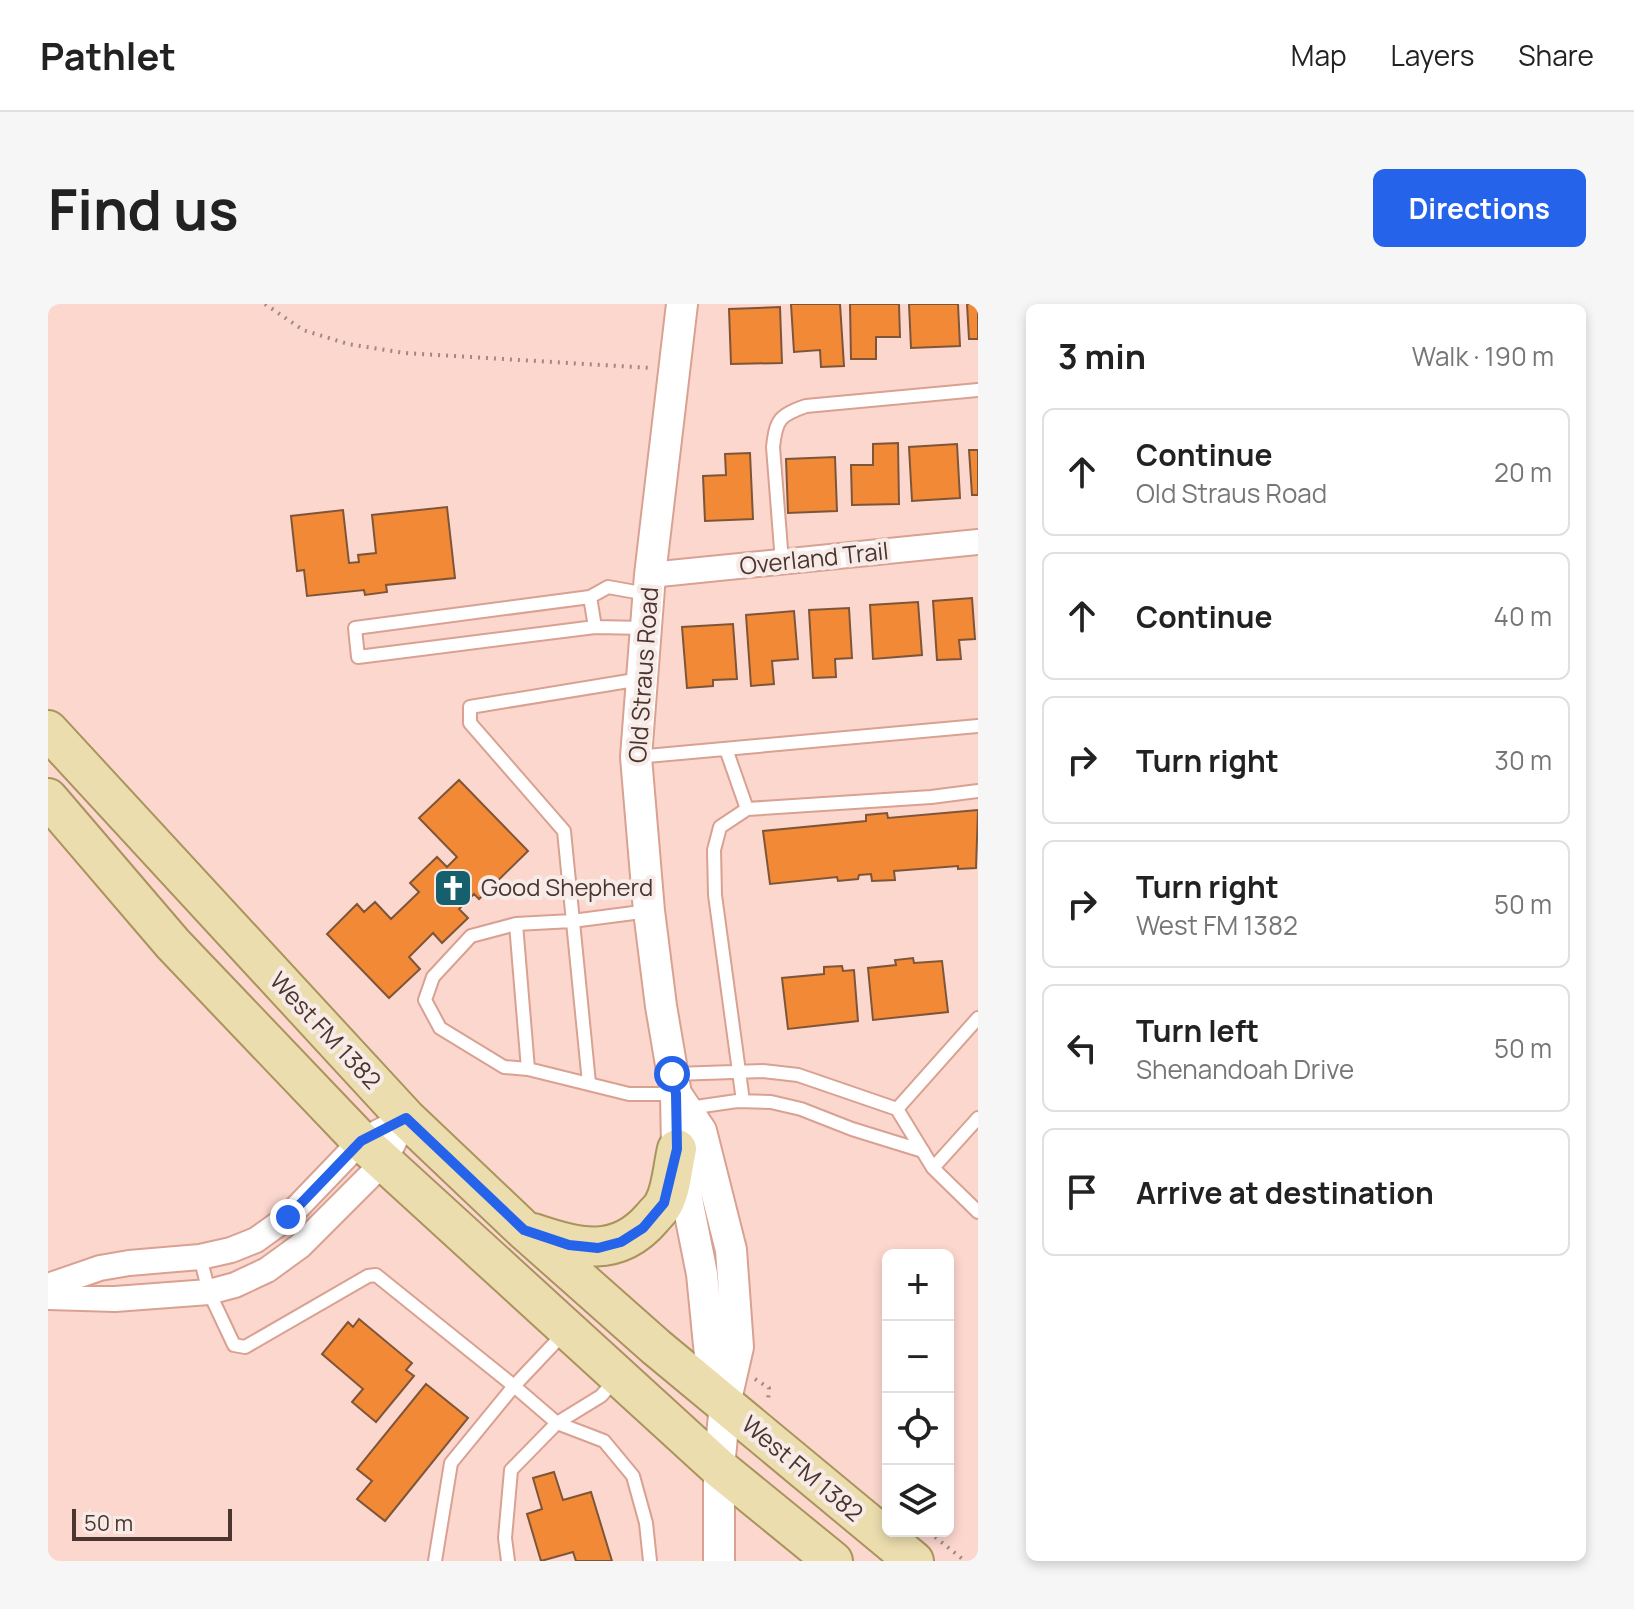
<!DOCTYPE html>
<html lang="en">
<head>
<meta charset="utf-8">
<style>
  body { margin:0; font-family:Manrope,sans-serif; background:#f6f6f6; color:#222 }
  .controls { position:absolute; right:24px; bottom:24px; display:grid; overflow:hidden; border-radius:12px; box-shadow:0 4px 12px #0003 }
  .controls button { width:72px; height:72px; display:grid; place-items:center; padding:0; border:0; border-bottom:2px solid #e0e0e0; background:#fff; color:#222; font:40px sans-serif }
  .scale { position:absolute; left:24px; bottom:20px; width:160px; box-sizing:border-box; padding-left:8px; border:4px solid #4c352f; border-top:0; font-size:22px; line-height:28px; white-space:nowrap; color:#4c352f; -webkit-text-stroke:6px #f7ebe8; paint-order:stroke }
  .stop { position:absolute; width:24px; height:24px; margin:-18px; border:6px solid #2563eb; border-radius:50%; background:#fff }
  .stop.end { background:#2563eb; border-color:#fff; box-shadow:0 2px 8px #0008 }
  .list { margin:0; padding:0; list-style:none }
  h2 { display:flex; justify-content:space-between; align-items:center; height:104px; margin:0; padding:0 32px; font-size:34px }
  h2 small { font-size:26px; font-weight:400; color:#767676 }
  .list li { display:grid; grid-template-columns:52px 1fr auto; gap:24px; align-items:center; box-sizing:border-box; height:128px; margin:0 16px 16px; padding:0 16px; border:2px solid #e0e0e0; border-radius:12px }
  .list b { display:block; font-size:30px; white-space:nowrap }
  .list p { margin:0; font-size:26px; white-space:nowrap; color:#767676 }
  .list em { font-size:26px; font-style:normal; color:#767676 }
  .icon { flex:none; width:44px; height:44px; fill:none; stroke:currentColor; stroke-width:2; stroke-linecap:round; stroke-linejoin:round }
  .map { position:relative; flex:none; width:930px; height:1257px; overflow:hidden; border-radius:12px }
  header { display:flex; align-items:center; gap:48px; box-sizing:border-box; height:112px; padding:0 40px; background:#fff; border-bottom:2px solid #e0e0e0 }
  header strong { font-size:38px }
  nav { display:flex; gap:44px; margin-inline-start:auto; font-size:28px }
  .intro { display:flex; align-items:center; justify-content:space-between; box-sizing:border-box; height:192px; padding:0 48px }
  h1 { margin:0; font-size:56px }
  .button { padding:20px 36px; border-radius:12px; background:#2563eb; color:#fff; font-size:28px; font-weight:700 }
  main { display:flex; gap:48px; padding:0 48px }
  aside { flex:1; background:#fff; border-radius:12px; box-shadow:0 4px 12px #0003 }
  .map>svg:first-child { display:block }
  .building { fill:#f28936; stroke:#7f5538; stroke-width:2 }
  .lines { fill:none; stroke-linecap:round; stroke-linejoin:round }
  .service-casing { stroke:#d9a192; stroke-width:16 }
  .minor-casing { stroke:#d9a192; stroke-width:28 }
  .tertiary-casing { stroke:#d9a192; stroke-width:34 }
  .primary-casing { stroke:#aa945e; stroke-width:42 }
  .path { stroke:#a5877f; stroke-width:4; stroke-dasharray:2 6; stroke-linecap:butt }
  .service { stroke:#fff; stroke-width:12 }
  .minor { stroke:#fff; stroke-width:24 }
  .tertiary { stroke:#fff; stroke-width:30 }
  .primary { stroke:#ebddae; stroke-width:38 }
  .route { stroke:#2563eb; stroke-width:10 }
  .labels { text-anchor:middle; stroke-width:8; stroke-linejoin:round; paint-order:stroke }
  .street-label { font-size:24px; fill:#4c352f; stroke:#f7ebe8 }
  .poi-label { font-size:24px; fill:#4c352f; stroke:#f7ebe8; text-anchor:start }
</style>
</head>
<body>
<header>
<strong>Pathlet</strong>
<nav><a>Map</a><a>Layers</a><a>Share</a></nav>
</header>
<div class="intro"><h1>Find us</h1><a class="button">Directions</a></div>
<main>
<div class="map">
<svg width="930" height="1257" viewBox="0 0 930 1257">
  <rect width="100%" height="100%" fill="#fcd7ce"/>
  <path class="building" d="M743,0H792L796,62L773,63L772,46L746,48Z
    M802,0H851L852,33H828V55H803Z
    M861,0H910L912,42L863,44Z
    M919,0H930V35H921Z
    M732,3L734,59L683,60L681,5Z
    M850,139L851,200L804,201L803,161H825V140Z
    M909,140L912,194L864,197L861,143Z
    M921,146H930V191H924Z
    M702,149L705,215L657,217L655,172L678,171L677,150Z
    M787,153L789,207L740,209L738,155Z
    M399,203L407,274L338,281L339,288L317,291L316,286L259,292L256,266L249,267L243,212L295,206L301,259L311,258L310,251L328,249L324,211Z
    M924,294L927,335L911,336L913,355L889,356L885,297Z
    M870,298L874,351L825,355L822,301Z
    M801,304L804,354L787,355L788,373L765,374L761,306Z
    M746,307L750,355L724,357L726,380L703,382L698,311Z
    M685,320L689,375L665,376V382L639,384L634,323Z
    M411,476L480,547L431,595L426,590L411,605L420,614L394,639L385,629L361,653L372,665L341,694L279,630L309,600L316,608L327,598L343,615L371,588L362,579L389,553L399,563L409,553L371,514Z
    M930,506L928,564L910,565V562L846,567L847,576L824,577L823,570L811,571L810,575L790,577L789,573L722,580L715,527L818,517V511L839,509L840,514Z
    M865,654L866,659L894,657L900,708L825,716L820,664L848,661L847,656Z
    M794,662L795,667L806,666L810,717L740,725L734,674L776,670V663Z
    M311,1015L364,1059L358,1066L366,1072L328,1118L304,1098L315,1085L274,1050L300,1018L305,1023Z
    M378,1080L420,1114L337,1217L309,1195L324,1177L309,1165Z
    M506,1168L515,1196L543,1188L564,1257H528L525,1248L493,1257L479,1210L494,1205L485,1174Z"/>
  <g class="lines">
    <defs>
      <path id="service" d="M734,258L725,143C728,115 732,111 758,102L930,86
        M542,293L547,323
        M598,324L547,323L310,353L307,324L542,293L560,283L599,290
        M678,445L699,505L883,493L930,487
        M588,453L930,422
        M601,607L524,617L468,620L423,632L385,673L377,696L392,724L456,763L480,765L581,790H626
        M468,620L480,765
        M626,770L715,767L750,771L849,805L885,864L930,908
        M541,779L516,527L422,419V403L593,375
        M695,797L667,591L666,546L672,523L699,505
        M641,804L689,797L723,798L753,805L804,825L875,847
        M849,805L930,714
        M885,864L930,814
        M152,953L161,988L186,1041L197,1043L320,972L328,971L466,1082L403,1159L387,1257
        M517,1028L466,1082L509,1119L556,1137L585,1172L598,1219L602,1257
        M460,1257L457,1234L463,1166L509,1119L553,1092L568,1075"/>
      <path id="minor" d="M602,271L930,238
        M0,982L52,964L81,959L152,953L183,946L208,936L240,913L313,837L358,814
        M0,993L67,995L161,988L187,981L219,966L252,942L336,858L358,814"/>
      <path id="tertiary" d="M634,0L602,271L588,453L601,607L613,702L628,790L629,845L654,970L662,1051L677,1100
        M628,790L653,827L683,946L690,1043L677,1100L671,1164V1257"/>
      <path id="primary" d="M0,426L358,814L476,926L608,1043L866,1257
        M0,494L125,640L313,837L671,1164L785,1257
        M485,929C530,944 569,955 604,914C608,909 614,904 616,899C624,884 625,861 629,845"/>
    </defs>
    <use href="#service" class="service-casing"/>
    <use href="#minor" class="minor-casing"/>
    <use href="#tertiary" class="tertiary-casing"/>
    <use href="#primary" class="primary-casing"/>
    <path class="path" d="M217,0L255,26L300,40L357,49L603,64
      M707,1075L721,1084L720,1098
      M887,1233L917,1257"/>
    <use href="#service" class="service"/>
    <use href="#minor" class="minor"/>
    <use href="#tertiary" class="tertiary"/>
    <use href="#primary" class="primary"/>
  </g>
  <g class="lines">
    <path class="route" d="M240,913L313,837L358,814L476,926L521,941L550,944L573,938L595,924L616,899L629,845L628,790L624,770"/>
  </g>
  <defs>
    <symbol id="church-square" viewBox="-11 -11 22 22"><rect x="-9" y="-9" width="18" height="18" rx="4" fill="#16606e" stroke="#f7ebe8"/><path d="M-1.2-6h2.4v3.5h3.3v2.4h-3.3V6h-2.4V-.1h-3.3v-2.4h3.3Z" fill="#fff"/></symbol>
  </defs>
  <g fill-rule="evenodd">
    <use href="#church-square" x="383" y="562" width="44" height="44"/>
  </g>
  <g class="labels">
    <g class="street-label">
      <text transform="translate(766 255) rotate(-6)" y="8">Overland Trail</text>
      <text transform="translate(596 371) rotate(-86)" y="8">Old Straus Road</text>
      <text transform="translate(277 727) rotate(47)" y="8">West FM 1382</text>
      <text transform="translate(754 1165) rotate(40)" y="8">West FM 1382</text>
    </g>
    <g class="poi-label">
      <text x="433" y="592">Good Shepherd</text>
    </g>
  </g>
</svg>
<div class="controls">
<button>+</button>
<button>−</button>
<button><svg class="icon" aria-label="locate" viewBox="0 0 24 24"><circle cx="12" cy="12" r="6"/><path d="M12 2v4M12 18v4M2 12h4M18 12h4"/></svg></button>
<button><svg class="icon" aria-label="layers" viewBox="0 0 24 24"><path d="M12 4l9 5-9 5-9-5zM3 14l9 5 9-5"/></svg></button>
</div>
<div class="scale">50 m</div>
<div class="stop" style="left:624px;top:770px"></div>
<div class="stop end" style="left:240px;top:913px"></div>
</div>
<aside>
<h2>3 min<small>Walk · 190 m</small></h2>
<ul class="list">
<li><svg class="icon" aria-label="ahead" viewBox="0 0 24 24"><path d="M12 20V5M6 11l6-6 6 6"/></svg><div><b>Continue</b><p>Old Straus Road</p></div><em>20 m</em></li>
<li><svg class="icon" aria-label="ahead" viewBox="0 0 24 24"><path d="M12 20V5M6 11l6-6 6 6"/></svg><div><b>Continue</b></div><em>40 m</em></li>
<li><svg class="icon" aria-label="right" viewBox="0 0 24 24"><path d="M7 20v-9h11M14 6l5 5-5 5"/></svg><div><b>Turn right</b></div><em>30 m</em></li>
<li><svg class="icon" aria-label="right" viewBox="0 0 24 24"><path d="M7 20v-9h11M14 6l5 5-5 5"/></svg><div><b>Turn right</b><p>West FM 1382</p></div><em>50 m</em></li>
<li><svg class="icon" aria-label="left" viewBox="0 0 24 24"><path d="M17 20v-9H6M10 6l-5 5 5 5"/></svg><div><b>Turn left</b><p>Shenandoah Drive</p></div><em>50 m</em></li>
<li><svg class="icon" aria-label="arrive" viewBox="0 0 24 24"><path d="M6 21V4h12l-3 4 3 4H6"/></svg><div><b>Arrive at destination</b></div></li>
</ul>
</aside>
</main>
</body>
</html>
